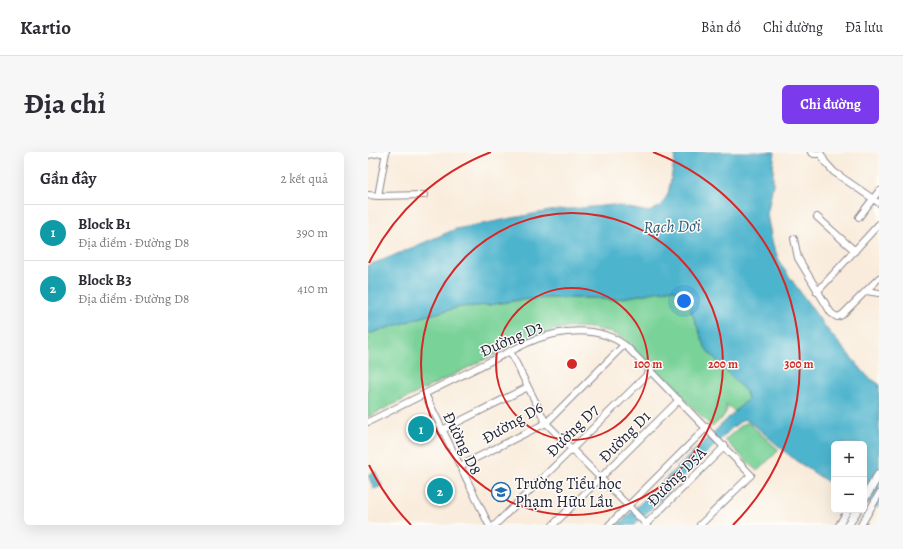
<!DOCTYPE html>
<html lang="vi">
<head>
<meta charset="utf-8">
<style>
  body { margin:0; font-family:Alegreya,serif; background:#f7f7f7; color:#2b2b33 }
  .controls { position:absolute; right:12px; bottom:12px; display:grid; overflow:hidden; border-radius:6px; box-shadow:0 4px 16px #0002 }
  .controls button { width:36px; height:36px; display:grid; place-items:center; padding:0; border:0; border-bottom:1px solid #e1e1e2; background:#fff; color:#2b2b33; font:20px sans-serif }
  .you { position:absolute; left:316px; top:149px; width:14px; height:14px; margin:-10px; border:3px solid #fff; border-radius:50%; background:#1a73e8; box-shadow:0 0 0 6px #1a73e833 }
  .badge { display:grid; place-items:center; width:26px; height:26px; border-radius:50%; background:#7c3aed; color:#fff; font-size:13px; font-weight:700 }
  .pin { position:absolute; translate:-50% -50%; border:2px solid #fff; box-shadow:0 1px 4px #0006 }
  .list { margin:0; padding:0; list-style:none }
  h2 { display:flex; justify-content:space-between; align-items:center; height:52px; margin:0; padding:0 16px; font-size:17px }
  h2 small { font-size:13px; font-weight:400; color:#7c7c81 }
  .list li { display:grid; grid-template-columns:26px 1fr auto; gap:12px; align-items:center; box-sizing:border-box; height:56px; padding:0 16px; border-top:1px solid #e1e1e2 }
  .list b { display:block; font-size:15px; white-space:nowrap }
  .list p { margin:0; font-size:13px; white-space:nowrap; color:#7c7c81 }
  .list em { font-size:13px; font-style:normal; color:#7c7c81 }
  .map { position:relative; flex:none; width:511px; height:373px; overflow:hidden; border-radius:6px }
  header { display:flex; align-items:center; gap:24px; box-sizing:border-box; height:56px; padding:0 20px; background:#fff; border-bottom:1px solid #e1e1e2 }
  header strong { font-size:19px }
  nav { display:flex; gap:22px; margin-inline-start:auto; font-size:14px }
  .intro { display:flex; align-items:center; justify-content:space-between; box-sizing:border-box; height:96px; padding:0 24px }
  h1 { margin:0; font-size:28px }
  .button { padding:10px 18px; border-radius:6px; background:#7c3aed; color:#fff; font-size:14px; font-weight:700 }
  main { display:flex; gap:24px; padding:0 24px }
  aside { flex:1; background:#fff; border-radius:6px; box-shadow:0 4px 16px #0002 }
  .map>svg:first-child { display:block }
  .green { fill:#79d298; stroke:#4e7a6a }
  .water { fill:#4eb4cd; stroke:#386b84 }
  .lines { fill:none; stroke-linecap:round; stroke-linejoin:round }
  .minor-casing { stroke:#8e878c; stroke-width:8 }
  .major-casing { stroke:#8e878c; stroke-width:10 }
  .minor { stroke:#fff; stroke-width:6 }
  .major { stroke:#fff; stroke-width:8 }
  .ring { fill:none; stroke:#d62828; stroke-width:2 }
  .labels { text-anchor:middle; stroke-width:3; stroke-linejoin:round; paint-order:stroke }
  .street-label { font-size:16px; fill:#22223b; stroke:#fdfcf7 }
  .poi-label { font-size:16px; fill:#22223b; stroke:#fdfcf7; text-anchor:start }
  .water-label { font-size:17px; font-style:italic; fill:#345c75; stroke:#fdfcf7 }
  .centre { fill:#d62828; stroke:#fdfcf7; stroke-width:2 }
  .ring-label { font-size:12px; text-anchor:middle; font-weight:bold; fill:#d62828; stroke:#fdfcf7; stroke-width:3; stroke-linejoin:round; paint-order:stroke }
</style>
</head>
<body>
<header>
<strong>Kartio</strong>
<nav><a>Bản đồ</a><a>Chỉ đường</a><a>Đã lưu</a></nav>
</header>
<div class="intro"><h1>Địa chỉ</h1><a class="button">Chỉ đường</a></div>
<main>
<aside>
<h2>Gần đây<small>2 kết quả</small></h2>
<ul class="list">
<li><span class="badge" style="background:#0f9aa8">1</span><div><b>Block B1</b><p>Địa điểm · Đường D8</p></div><em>390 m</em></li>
<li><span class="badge" style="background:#0f9aa8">2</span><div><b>Block B3</b><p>Địa điểm · Đường D8</p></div><em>410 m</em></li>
</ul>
</aside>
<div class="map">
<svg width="511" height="373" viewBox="0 0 511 373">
  <rect width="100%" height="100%" fill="#fdfcf7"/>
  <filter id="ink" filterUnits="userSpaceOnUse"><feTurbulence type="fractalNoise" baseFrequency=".025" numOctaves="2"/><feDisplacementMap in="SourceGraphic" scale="8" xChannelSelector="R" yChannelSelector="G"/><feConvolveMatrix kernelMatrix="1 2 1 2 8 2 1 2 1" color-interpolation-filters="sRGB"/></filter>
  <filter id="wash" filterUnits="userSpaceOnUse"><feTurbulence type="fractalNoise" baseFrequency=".012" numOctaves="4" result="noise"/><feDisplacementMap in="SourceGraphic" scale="16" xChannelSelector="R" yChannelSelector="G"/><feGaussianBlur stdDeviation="0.9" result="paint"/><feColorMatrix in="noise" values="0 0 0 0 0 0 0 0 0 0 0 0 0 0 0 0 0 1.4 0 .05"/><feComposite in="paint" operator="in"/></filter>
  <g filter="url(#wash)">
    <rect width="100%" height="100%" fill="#f9ecdc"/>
    <path class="green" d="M305,137L313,142L320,151L338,197L378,240L380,247L367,260L358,252C361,263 351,268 344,275L256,187C227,169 188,174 158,187L0,265V182L61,163L92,155L121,153L150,148L183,146H227L243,148Z
      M379,271L383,273L411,298L389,319L357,288L375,272Z"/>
    <path class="water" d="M308,0H407L405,15V32L399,63L405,93L413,113L458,176L500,225L511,232V356L496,349V292H466V334L427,308L387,274L376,267L365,275L267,373H250L380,247L378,240L338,197L320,151L313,142L305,137L243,148L227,146H183L150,148L121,153L92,155L61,163L0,182V113L15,108L88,77L181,59L245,53L281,60L293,54L300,42Z
      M7,319L14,334L6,337L0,323Z"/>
  </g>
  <g filter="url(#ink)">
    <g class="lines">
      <defs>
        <path id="minor" d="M18,0L10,44L56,43
          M443,0L446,2H453L457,10L466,20L511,51
          M0,3L18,0
          M0,43L10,44
          M449,65L487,99
          M491,65L511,39
          M426,87L430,106L463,161L469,165L474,163L511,126
          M498,139L511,141
          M449,140L511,72
          M142,199L178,271L279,373
          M57,242L121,373
          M0,270L159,191C190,177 233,172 260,196L383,323L332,373
          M74,278L160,235
          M92,314L178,271L256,193
          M127,373L283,219
          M185,373L311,248
          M241,373L339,275
          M277,373L357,294
          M471,373L480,358
          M493,373L511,342"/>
        <path id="major" d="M496,347L511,322
          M480,373L489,358"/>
      </defs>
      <use href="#minor" class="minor-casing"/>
      <use href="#major" class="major-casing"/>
      <use href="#minor" class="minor"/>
      <use href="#major" class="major"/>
    </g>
  </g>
  <g class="ring">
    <circle cx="204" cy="212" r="76"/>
    <circle cx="204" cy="212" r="151"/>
    <path d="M43 373A227 227 0 0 1 1 313M1 111A227 227 0 0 1 123 0M285 0A227 227 0 0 1 365 373"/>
  </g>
  <defs>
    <symbol id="school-ring" viewBox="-11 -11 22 22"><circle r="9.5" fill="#fdfcf7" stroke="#1f6fb2" stroke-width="1.5"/><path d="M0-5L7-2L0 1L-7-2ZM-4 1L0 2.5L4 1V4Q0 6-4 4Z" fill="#1f6fb2"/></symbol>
  </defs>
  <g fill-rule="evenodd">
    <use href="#school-ring" x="122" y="329" width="22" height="22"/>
  </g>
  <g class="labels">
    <g class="street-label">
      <text transform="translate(143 186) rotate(-24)" y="6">Đường D3</text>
      <text transform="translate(144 270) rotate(-30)" y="6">Đường D6</text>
      <text transform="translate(204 278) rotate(-45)" y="6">Đường D7</text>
      <text transform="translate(256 284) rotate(-45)" y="6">Đường D1</text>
      <text transform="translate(95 291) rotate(64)" y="6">Đường D8</text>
      <text transform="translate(308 324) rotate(-45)" y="6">Đường D5A</text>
    </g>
    <g class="poi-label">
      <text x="147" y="337">Trường Tiểu học<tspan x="147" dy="18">Phạm Hữu Lầu</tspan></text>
    </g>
    <g class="water-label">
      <text transform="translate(304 74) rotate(-2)" y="6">Rạch Dơi</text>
    </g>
  </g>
  <circle cx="204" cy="212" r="6" class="centre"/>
  <g class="ring-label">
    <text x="280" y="216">100 m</text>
    <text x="355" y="216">200 m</text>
    <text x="431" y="216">300 m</text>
  </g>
</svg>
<div class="controls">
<button>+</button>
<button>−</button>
</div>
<div class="you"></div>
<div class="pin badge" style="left:53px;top:277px;background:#0f9aa8">1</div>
<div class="pin badge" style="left:72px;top:339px;background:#0f9aa8">2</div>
</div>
</main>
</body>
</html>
